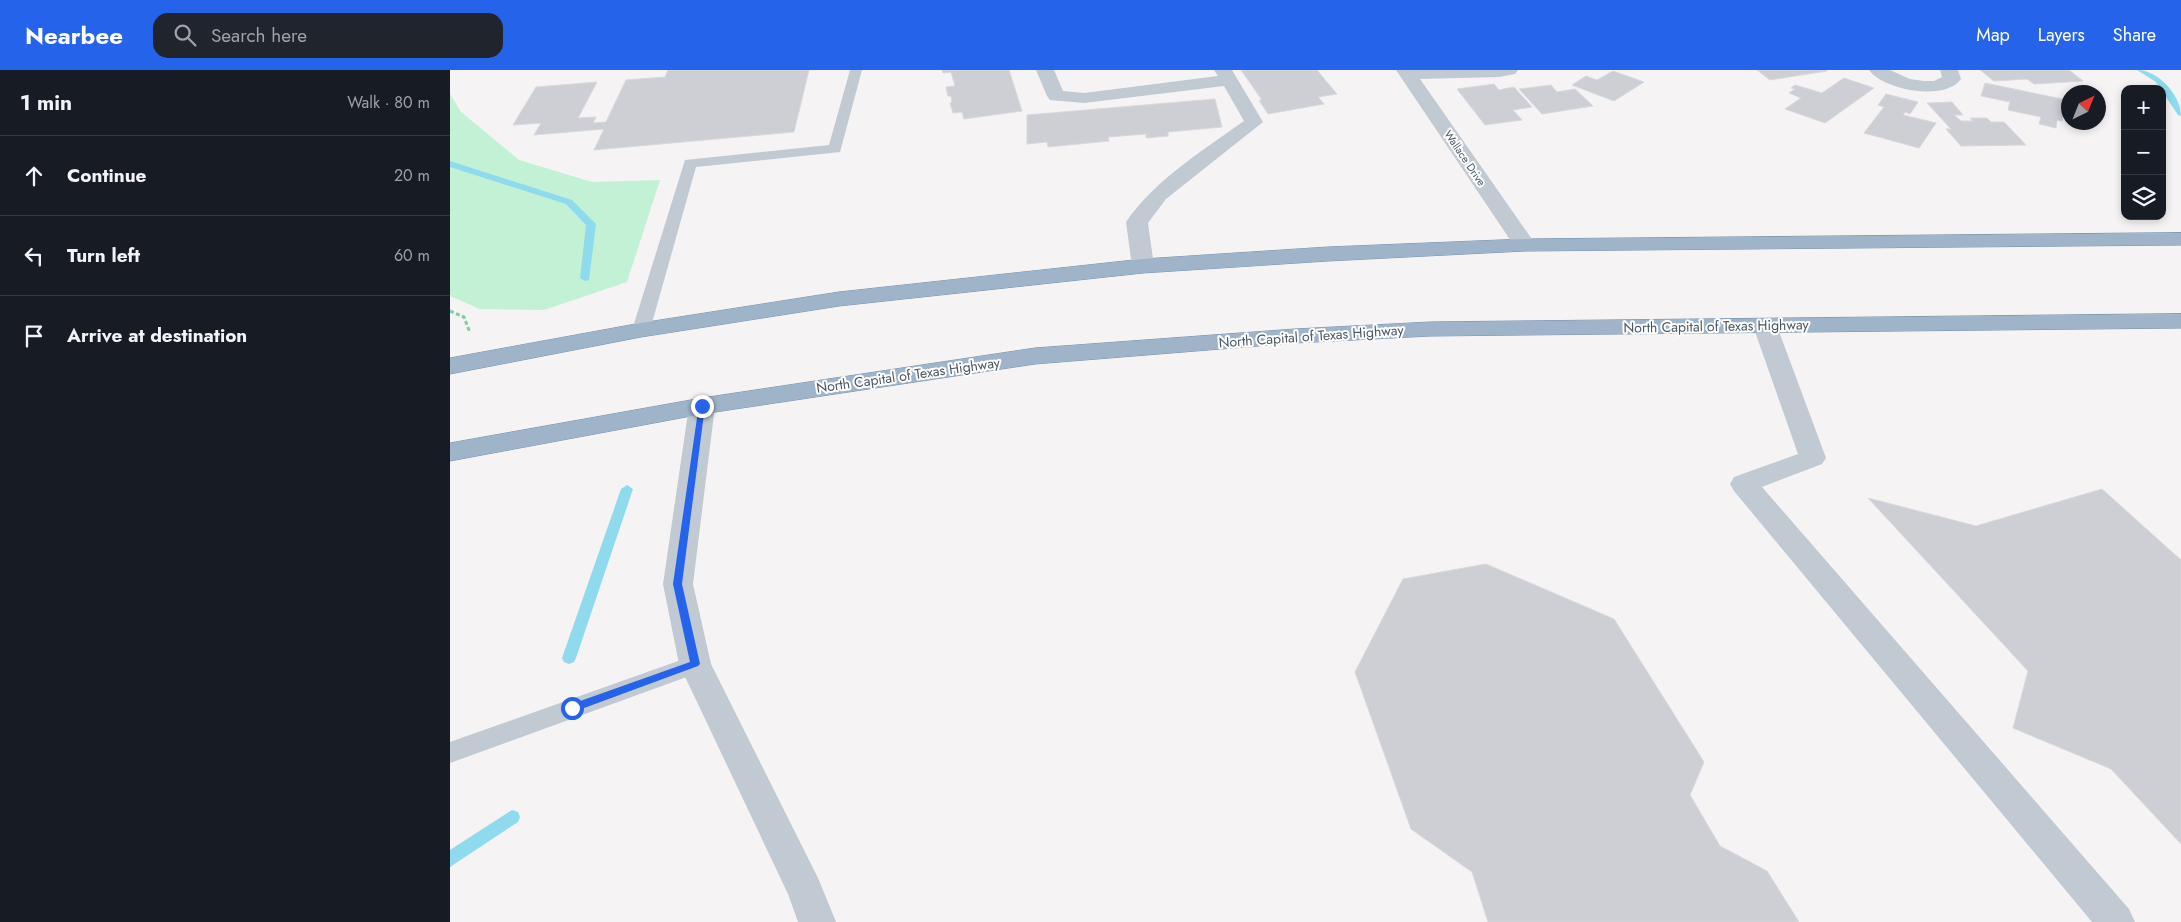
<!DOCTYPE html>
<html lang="en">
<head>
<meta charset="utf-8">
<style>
  body { margin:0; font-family:Jost,sans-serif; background:#20242c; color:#f1f3f6 }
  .controls { position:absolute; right:15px; top:15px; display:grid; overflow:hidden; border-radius:10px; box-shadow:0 2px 8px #0003 }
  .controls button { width:45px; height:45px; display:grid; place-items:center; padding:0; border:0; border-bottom:1px solid #363941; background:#171b24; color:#f1f3f6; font:25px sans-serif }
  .compass { position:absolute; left:1611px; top:15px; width:45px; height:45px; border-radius:50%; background:#171b24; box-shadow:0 2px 8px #0003; rotate:43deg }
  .stop { position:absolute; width:15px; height:15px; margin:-11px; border:4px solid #2563eb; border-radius:50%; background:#fff }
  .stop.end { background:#2563eb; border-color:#fff; box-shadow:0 1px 5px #0008 }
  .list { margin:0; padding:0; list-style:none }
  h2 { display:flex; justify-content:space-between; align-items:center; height:65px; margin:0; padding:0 20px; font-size:21px }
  h2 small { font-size:16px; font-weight:400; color:#9ea1a6 }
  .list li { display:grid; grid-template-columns:32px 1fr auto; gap:15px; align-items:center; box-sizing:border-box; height:80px; padding:0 20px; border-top:1px solid #363941 }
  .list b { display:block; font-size:19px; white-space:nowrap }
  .list em { font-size:16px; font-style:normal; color:#9ea1a6 }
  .icon { flex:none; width:28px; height:28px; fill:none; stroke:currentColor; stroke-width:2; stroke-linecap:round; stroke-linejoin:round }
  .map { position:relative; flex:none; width:1731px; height:852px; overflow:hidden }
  header { display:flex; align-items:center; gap:30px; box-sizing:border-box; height:70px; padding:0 25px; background:#2563eb; color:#fff }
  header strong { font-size:24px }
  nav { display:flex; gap:28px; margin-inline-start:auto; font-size:18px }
  .search { width:350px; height:45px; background:#20242c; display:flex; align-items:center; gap:12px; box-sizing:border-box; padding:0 18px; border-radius:15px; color:#9ea1a6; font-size:19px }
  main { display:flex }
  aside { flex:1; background:#171b24 }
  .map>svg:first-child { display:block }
  .green { fill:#c3f1d5 }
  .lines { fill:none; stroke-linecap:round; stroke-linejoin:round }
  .stream { fill:#90daee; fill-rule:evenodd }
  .building { fill:#cdcfd5; stroke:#d7d9de }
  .trunk-casing { stroke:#7690ad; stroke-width:1 }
  .path { stroke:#7ad0a6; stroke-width:3; stroke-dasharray:4 2.5; stroke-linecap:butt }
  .service { fill:#c1cad2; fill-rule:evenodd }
  .minor { fill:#c1cad2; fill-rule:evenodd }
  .trunk { fill:#9fb4c9; fill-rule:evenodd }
  .route { fill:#2563eb }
  .labels { text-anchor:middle; stroke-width:4; stroke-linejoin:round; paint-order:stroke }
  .far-street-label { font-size:11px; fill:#4a5661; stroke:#fff }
  .street-label { font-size:14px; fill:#4a5661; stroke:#fff }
</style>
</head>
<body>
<header>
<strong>Nearbee</strong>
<div class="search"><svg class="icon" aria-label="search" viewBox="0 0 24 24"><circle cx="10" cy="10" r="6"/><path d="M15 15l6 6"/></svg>Search here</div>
<nav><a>Map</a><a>Layers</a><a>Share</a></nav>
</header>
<main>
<aside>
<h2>1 min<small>Walk · 80 m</small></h2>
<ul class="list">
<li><svg class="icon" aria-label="ahead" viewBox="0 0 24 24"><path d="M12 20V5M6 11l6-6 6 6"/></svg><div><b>Continue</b></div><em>20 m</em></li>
<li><svg class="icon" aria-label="left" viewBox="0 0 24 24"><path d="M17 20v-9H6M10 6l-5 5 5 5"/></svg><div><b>Turn left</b></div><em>60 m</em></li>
<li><svg class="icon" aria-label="arrive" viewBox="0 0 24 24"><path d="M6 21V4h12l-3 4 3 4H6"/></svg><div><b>Arrive at destination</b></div></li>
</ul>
</aside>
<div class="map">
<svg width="1731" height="852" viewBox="0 0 1731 852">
  <rect width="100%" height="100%" fill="#f5f3f3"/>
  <path class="green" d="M0,24L11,42L69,90L142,112L210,110L177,212L94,240L30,239L0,226Z"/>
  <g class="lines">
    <path class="stream" d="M1687,0C1708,0 1731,25 1731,46L1728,45L1706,12Z
      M0,91L122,130L146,154L139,210L135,211L130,208L136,155L116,134L0,97Z
      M177,415L183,419L126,588L124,592L119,594L114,592L112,588L171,419Z
      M62,740L68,742L70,747L68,752L0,797V780Z"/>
  </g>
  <path class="building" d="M218,0H359L344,62L144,80L154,59L84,65L91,53L63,55L86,17L147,12L128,48L146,47L143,53L156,52L176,10L215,7Z
    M492,0H559L572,41L514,49L512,42L503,43L500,33L502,32L501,26H498L496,17L505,16L501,2L493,3Z
    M791,0H867L887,24L868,27L874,34L818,44L809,30H812Z
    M1307,0H1375L1377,1L1320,10Z
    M1530,0H1619L1633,11L1584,14L1577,9L1544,11Z
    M1163,1L1194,12L1164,31L1122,15L1136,6L1147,10Z
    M1394,8L1424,18L1375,53L1335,39L1351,28L1339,23L1345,19L1341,18L1345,15L1372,23Z
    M1535,13L1612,29V31L1618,32V41L1614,40L1612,51L1607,50L1606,58L1589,54L1591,47L1558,40L1560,32L1531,26Z
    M1044,14L1049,20L1064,17L1082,37L1063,40L1072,50L1035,55L1007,19Z
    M1101,15L1107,22L1125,19L1143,36L1092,44L1069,19Z
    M1436,24L1468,32L1460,44L1455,42L1453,45L1486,53L1469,78L1414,63L1434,37L1428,35Z
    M765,29L772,57L718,62V66L696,68V64L658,67L659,71L598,77L597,72L577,74V45Z
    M1502,32L1513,45H1504L1511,51H1523L1520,48H1537L1541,52H1554L1576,75L1511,76L1496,59H1501L1477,33Z
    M1652,419L1731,490V774L1661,699L1563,658L1578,601L1418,428L1526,456Z
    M1036,494L1164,549L1254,692L1240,725L1270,776L1317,801L1349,852H1038L1022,802L961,759L905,602L953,509Z"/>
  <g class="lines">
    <defs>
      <path id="trunk" d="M1731,163V175L1075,181L878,191L693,203L389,236L191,267L0,304V288L191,253L389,222L693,189L878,177L1075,169Z
        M1731,244V258L980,266L845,273L585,294L252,344L0,391V373L252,328L585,278L845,259L980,252Z"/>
    </defs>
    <use href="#trunk" class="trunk-casing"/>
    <path class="path" d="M0,241L14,247L20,263"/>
    <path class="service" d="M400,0H412L390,82L246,97L200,260L197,264L191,265L185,264L182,260L235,90L379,75Z
      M245,585L253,587L256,594L253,601L0,693V672Z"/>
    <path class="minor" d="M586,0H604L613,21L634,23L768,6L764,0H782L813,52L716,129L698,153L704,196L701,201L693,203L685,201L682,196L676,152C706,109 752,81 794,51L774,16L634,33L600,30L597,26Z
      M946,0H1068L1065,4L1049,7L970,9L1086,175L1083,180L1075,181L1067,180Z
      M1419,0H1440L1460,9L1474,11H1484L1492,7L1490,0H1508L1511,9C1495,32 1433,20 1419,0Z
      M1315,249L1323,251L1327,256L1376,388L1372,394L1312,417L1679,839L1685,852H1642L1284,421L1280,414L1284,407L1348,384L1303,256L1307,251Z
      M252,328L261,330L265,336L243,514L261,594L368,808L386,852H348L338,824L229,594L213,514L239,336L243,330Z"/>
    <use href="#trunk" class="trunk"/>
  </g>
  <path class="route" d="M249,334L255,336L232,514L250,594L248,596L126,641H119V635L240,592L223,514Z"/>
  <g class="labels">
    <g class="far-street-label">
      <text transform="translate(1015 88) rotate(56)" y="4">Wallace Drive</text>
    </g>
    <g class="street-label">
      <text transform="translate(1266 256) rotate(-1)" y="5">North Capital of Texas Highway</text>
      <text transform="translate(861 266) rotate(-4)" y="5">North Capital of Texas Highway</text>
      <text transform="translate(458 305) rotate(-8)" y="5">North Capital of Texas Highway</text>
    </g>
  </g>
</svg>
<div class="controls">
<button>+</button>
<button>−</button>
<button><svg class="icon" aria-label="layers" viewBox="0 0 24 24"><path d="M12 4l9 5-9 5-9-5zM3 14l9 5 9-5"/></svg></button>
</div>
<svg class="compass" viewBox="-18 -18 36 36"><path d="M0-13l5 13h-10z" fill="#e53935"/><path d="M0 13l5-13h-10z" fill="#9ea1a6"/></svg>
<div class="stop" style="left:122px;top:638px"></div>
<div class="stop end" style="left:252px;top:336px"></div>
</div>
</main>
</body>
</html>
